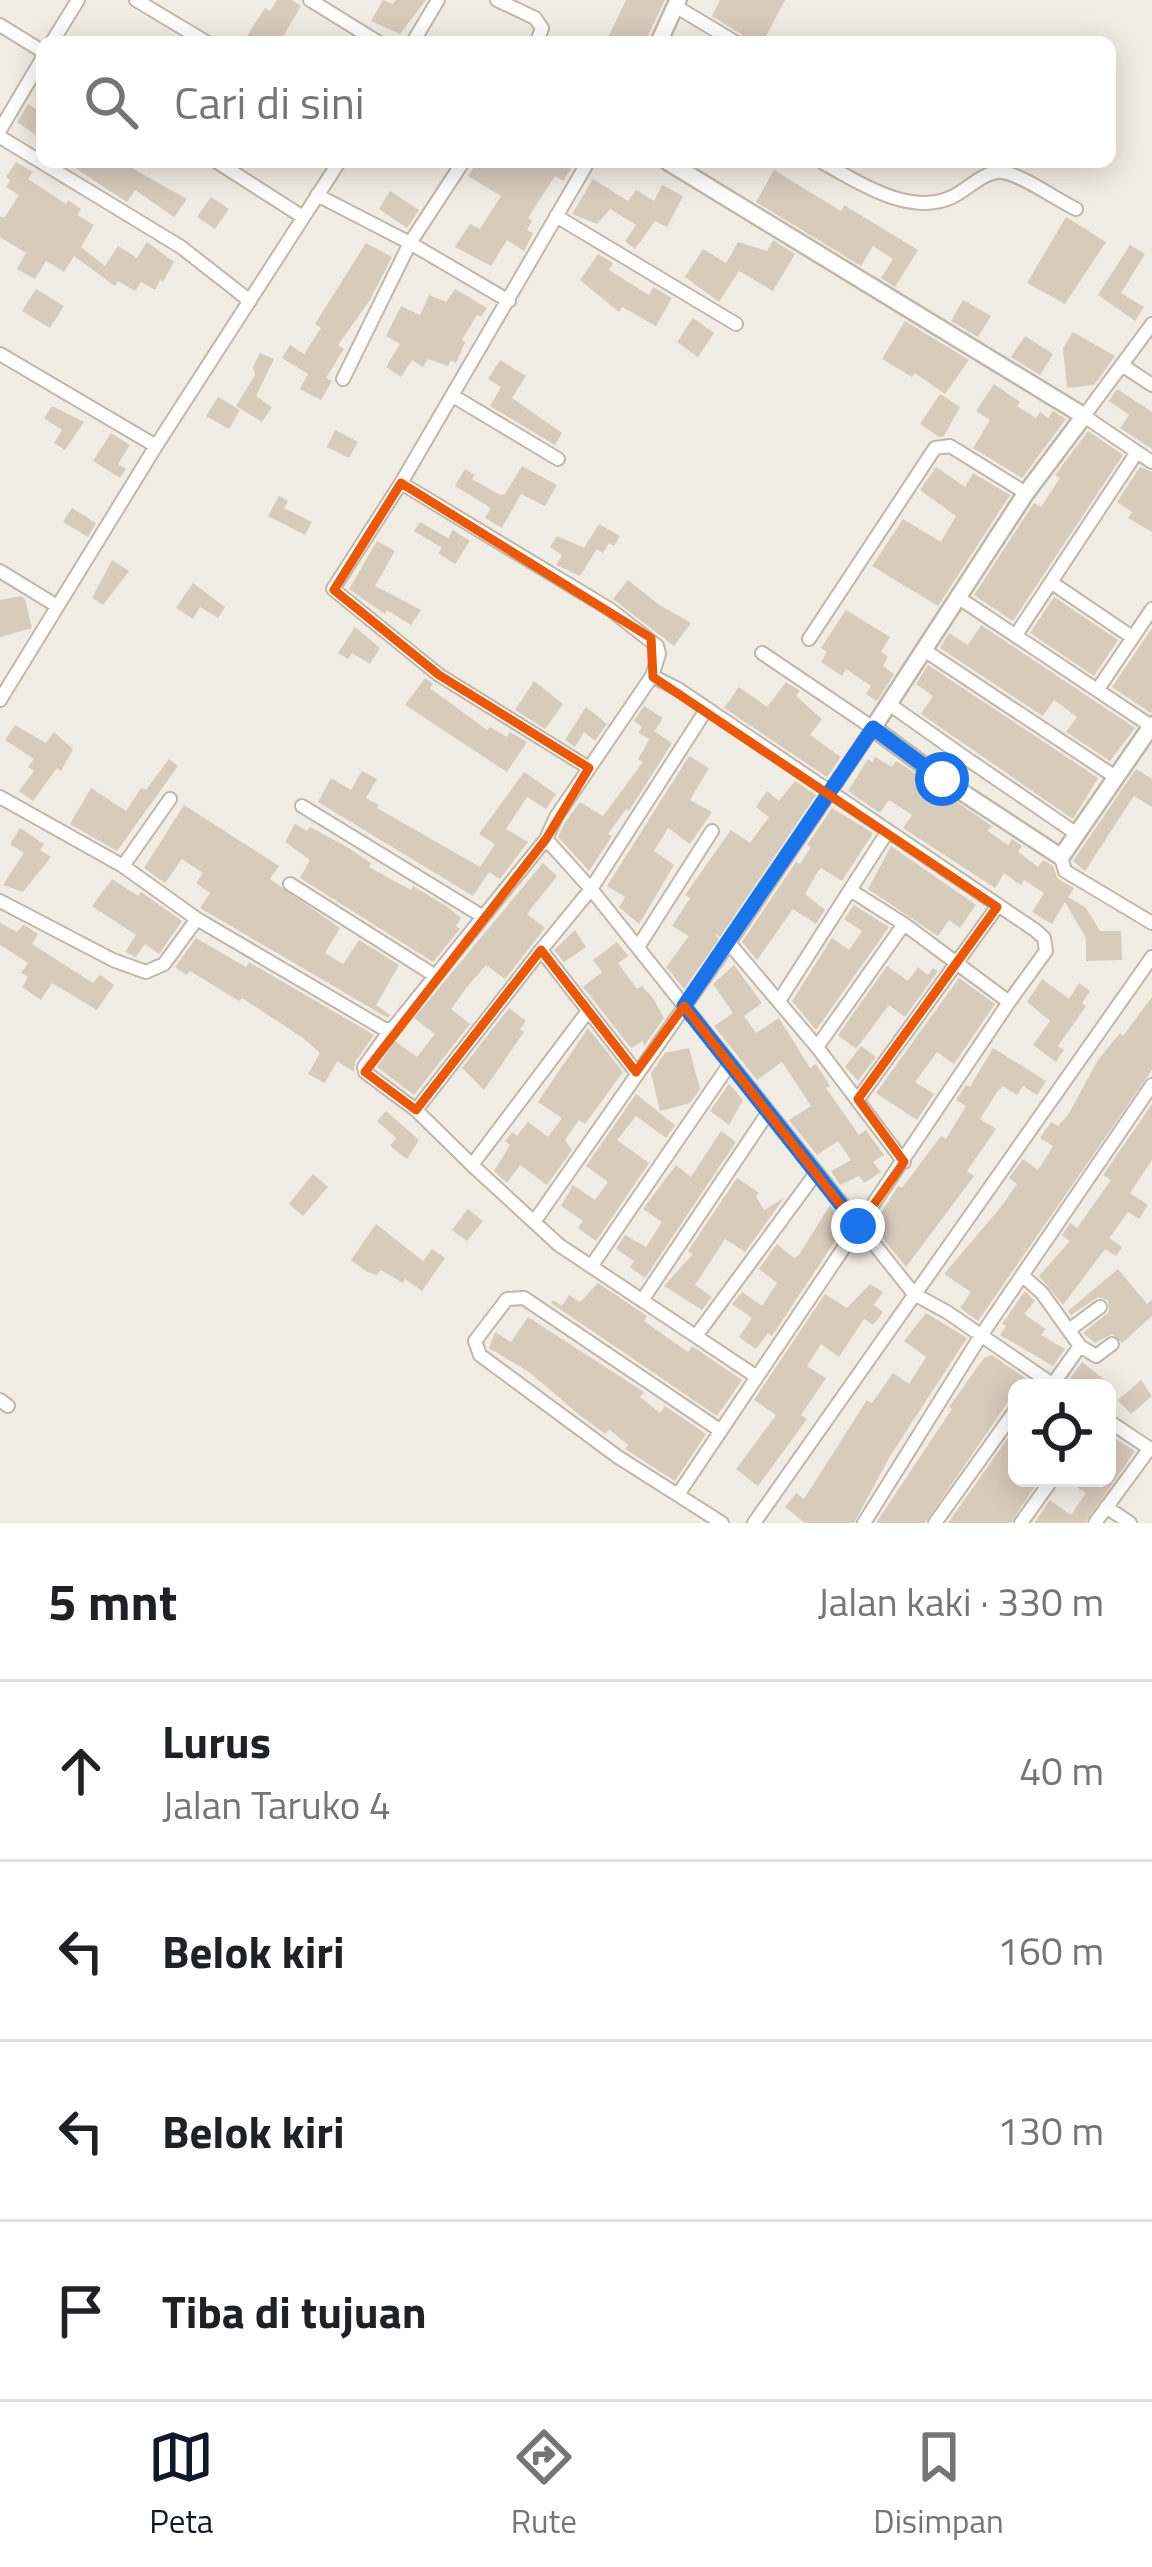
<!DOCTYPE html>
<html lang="id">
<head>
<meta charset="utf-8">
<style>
  body { margin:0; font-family:"Titillium Web",sans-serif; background:#f2f2f2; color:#202124 }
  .controls { position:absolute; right:36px; bottom:36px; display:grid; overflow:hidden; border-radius:18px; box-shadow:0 6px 30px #0003 }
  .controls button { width:108px; height:108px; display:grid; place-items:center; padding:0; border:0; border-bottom:3px solid #e0e0e0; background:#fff; color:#202124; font:60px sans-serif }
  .stop { position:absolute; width:36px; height:36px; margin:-27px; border:9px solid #1a73e8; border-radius:50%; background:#fff }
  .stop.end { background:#1a73e8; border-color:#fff; box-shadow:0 3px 12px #0008 }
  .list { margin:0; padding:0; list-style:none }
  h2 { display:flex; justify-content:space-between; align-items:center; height:156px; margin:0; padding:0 48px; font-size:51px }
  h2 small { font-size:39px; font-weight:400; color:#757577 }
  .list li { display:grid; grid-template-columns:78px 1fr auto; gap:36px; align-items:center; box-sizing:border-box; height:180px; padding:0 48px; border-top:3px solid #e0e0e0 }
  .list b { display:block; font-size:45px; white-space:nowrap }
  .list p { margin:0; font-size:39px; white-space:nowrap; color:#757577 }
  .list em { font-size:39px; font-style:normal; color:#757577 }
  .icon { flex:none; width:66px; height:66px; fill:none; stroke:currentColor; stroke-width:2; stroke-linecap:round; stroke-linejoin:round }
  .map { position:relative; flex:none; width:1152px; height:1523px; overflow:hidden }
  .search { position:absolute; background:#fff; box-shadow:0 6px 30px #0003; left:36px; right:36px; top:36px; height:132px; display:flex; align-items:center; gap:30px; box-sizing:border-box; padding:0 42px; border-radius:18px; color:#757577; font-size:45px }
  .sheet { height:876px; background:#fff }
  nav { display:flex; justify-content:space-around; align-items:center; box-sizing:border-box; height:168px; border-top:3px solid #e0e0e0; background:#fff; font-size:33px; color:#757577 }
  nav a { display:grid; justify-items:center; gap:6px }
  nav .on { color:#111827 }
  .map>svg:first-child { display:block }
  .building { fill:#d7cbbc }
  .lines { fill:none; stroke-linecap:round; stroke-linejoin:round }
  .minor-casing { stroke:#c1b7a9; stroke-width:16 }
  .tertiary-casing { stroke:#c1b7a9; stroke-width:20 }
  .minor { stroke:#fff; stroke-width:12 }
  .tertiary { stroke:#fff; stroke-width:15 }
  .route { stroke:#1a73e8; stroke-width:15 }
  .marked { fill:none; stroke:#e8590c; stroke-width:9; stroke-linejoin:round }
</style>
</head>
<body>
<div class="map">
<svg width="1152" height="1523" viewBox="0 0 1152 1523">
  <rect width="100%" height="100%" fill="#f2ede4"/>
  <path class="building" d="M277,0H292L301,6L280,42H243L265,8L270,11Z
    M383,0L393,4L396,0H426L400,34L371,21Z
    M626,0H665L645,42H615L608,38Z
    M720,0H785L763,42H745L741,34L712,16Z
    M28,104L42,113V139L17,122Z
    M16,162L33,172L28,179L66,204L68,200L81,209L77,215L94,225L81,247L105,266L118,246L137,258L147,242L174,262L163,282L160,280L155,290L141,282L135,291L118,281L115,286L74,256L64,272L46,261L35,279L17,269L26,253L0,237V216L4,218L19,195L6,187L10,180L6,177Z
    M66,162H133L130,167L187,199L174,217L135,190L127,202Z
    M477,162H559L571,169L563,181L555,176L528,218L532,221L527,230L533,233L524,251L507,240L491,266L455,247L470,224L480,229L501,196L468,176Z
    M774,170L841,211L844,205L918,250L895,287L881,278L893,259L873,246L861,266L756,202Z
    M593,179L628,201L636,190L654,201L662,185L683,196L667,227L655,221L635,249L625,241L636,225L610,209L597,224L572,214Z
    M390,191L419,210L407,228L379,209Z
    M211,197L229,209L215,229L197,217Z
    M1066,217L1106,242L1065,304L1027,283Z
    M773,240L795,254L773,291L739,271L719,302L685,277L703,249L726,263L738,242L767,251Z
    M366,243L392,257L370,300L338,345L344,349L326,378L332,381L321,400L300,389L308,374L282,358L290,345L304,354L321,328L315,324Z
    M1130,245L1145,254L1121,293L1144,307L1135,321L1098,295Z
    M598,254L613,263L609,270L649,295L653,287L672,298L656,326L622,307L619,312L580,280Z
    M36,289L64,306L50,328L22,311Z
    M455,289L487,308L481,317L477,315L462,340L465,342L456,363L451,360L448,366L428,359L423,367L412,360L401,377L386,367L400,344L386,336L401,306L420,315L429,295L446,302Z
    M963,300L991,316L978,337L951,321Z
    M693,318L714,333L698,357L677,342Z
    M905,321L969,360L945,394L915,373L912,377L882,359Z
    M1073,332L1115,356L1094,385L1067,388L1063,348Z
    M1025,336L1053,354L1040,375L1011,357Z
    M260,353L274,359L256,396L272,407L262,422L236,406L255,375L253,367Z
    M500,360L526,376L512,398L562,433L555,445L490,406L501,387L488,379Z
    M994,384L1020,402L1017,406L1036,418L1040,412L1048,418L1053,411L1066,419L1022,478L973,448L990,420L976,411Z
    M1117,389L1152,412V449L1120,428L1129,415L1109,401Z
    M940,394L960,407L944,436L939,437L920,424Z
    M218,397L240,410L229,429L206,416Z
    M52,406L84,422L65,450L54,443L62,430L44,418Z
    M335,430L358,442L349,458L327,447Z
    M1088,431L1123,455L1013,621L974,595L1034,503L1041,507L1060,478L1055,475Z
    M111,433L130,445L118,464L126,469L120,478L93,461Z
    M522,466L557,485L545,506L521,494L502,528L485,518L491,508L455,486L465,469L475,475L472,479L500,495L505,494Z
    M936,467L965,487L973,473L1010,495L938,606L872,566L903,519L941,542L956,516L920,490Z
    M1140,467L1152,472V532L1128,518L1132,512L1117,502Z
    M279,496L288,501L284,508L312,522L305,535L268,516Z
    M72,508L96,523L88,537L63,522Z
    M420,522L448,538L453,530L470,541L455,564L438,553L442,548L414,531Z
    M599,524L620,536L614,546L609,543L603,553L597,549L580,576L556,565L562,555L550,547L557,536L584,548Z
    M377,541L395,551L375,586L421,610L411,625L387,610L385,614L349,589Z
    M112,560L129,571L103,605L92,598Z
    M628,580L658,604L691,623L674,646L613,599Z
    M193,583L225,607L218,618L200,607L193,619L176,608Z
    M21,596L25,599L32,628L0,637V600Z
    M1054,597L1118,640L1094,676L1030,633Z
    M846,610L890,637L881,652L888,657L883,666L894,674L877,701L866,694L871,686L846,669L842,676L821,662L827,652L821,648Z
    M981,625L1135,728L1110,761L1066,732L1077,717L1054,700L1043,716L940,648L949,633L968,645Z
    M355,627L380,648L370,664L352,653L348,659L338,653Z
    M1152,628V713H1151L1112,687Z
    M928,665L1098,778L1073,819L921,714L933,696L916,684Z
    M425,678L433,684L430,688L487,730L490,727L507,737L510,732L527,742L507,772L405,705Z
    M534,681L563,704L545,729L515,710Z
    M786,682L800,691L796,696L822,719L810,735L841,757L827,777L724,708L739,687L767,707Z
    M644,706L663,718L649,739L638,733L642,727L634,721Z
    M586,707L607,724L595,741L584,732L575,747L565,740Z
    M15,725L46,743L54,732L73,749L61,771L57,768L33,801L19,791L34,771L28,767L34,759L5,740Z
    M654,731L672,743L629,811L626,809L608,834L612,836L589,871L558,837L565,822L580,802L603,816L643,762L638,759Z
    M689,756L709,768L690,800L712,812L690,844L668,828L654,851L674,865L639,924L619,907L625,897L607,886Z
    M875,757L892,767L896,761L906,767L992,826L988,831L1008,845L1012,839L1022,846L1018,852L1038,867L1043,860L1053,866L1058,879L1074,888L1068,897L1086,908L1100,931H1121L1122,960L1086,961V938L1065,902L1052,924L1032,912L1044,893L1024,880L1021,885L1004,873L995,888L903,828L912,815L889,800L880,813L848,791L868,759L872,762Z
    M169,759L178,766L117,851L70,824L91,788L126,811L141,788L146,790Z
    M1136,769L1152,779V807L1134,796L1085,871L1073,861Z
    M362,771L377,779L366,798L379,805L377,808L480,867L495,844L479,834L524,772L556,794L546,809L527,797L506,829L528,842L500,879L489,872L473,896L318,802L331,778L351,790Z
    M795,781L816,795L720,937L714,933L719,939L684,989L666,967L689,936L672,926L690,898L685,895L731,830L750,843L769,817L756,807L767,791L779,801Z
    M184,805L279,866L270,879L340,928L325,953L343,964L359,940L399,965L376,1005L390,1015L388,1018L200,908L210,893L196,883L203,873L182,859L165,883L144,868Z
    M832,808L873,833L842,881L821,868L818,871L805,894L825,910L816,924L793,909L757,960L742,942L796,862L800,864L811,847L807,845Z
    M295,824L307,831L310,827L347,847L371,863L369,867L411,890L413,886L449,908L461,918L456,926L460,929L433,962L300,878L310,860L285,842Z
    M20,828L44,844L40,850L51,857L23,892L3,885L24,853L10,844Z
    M891,846L976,905L960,928L949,920L938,936L868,889Z
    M543,863L557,876L527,914L545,928L505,979L486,965L467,987L451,1009L470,1024L414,1095L377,1067L395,1041L417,1057L435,1034L414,1018Z
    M112,879L138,896L141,892L182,921L159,954L145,944L136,957L125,952L136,935L92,906Z
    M854,905L889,927L816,1030L792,1001L832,938L849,950L862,931L844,919Z
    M0,923L17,932L23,925L26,926L38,934L32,944L74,971L93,983L100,975L114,985L97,1010L52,983L41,1000L22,987L28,977L21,973L28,963L0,945Z
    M575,930L586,947L564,962L554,950Z
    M196,938L246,967L249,962L374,1035L355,1062L354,1072L337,1061L325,1083L308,1074L320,1053L303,1038L242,998L239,1001L190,971L186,975L175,967Z
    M617,942L628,956L618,963L637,989L642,986L653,998L664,1018L644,1046L643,1041L631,1048L583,987L602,972L593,960Z
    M734,965L762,1003L744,1016L756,1033L779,1018L810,1068L816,1064L830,1086L826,1088L859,1135L866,1130L884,1155L873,1162L881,1172L864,1183L859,1176L840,1185L831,1171L851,1160L838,1141L817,1155L789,1120L811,1106L782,1062L757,1080L714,1026L733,1013L713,984Z
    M887,966L908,981L918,967L928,975L933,968L938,971L905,1017L889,1005L856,1049L838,1035Z
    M959,978L995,1004L954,1064L937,1052L915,1082L934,1094L917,1120L876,1093Z
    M1042,979L1069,999L1079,983L1090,991L1082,1003L1086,1006L1058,1046L1064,1050L1056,1062L1033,1045L1050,1021L1027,1002Z
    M1152,997V1070L978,1321L960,1308L971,1292L944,1274L1001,1207L1017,1184L1009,1178L1023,1159L1038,1170L1053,1146L1040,1138L1051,1122L1058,1126L1068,1115L1098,1060L1120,1033L1123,1036Z
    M509,1008L526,1021L520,1029L524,1032L484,1090L462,1068Z
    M588,1028L623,1072L585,1124L579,1120L565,1140L572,1150L547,1185L520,1165L507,1183L494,1171L510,1145L505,1141L512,1132L517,1136L528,1122L548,1137L562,1118L538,1102Z
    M861,1046L876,1057L858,1081L845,1067Z
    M689,1048L700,1089L690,1103L660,1111L651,1073L665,1053Z
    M993,1048L1046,1081L1037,1095L1023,1086L1017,1095L1003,1086L997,1092L980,1119L996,1129L967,1171L974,1176L906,1267L873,1226L898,1186L902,1188L941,1136L946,1139L966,1106L956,1100L966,1085L970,1087Z
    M729,1084L743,1100L729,1125L710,1111Z
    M636,1094L675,1125L666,1138L636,1116L617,1140L649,1163L596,1241L578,1228L583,1221L561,1206L573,1185L595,1200L608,1182L586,1166Z
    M1152,1104V1160L1130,1193L1148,1205L1139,1219L1128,1212L1109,1238L1122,1247L1116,1256L1105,1249L1063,1305L1039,1276L1070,1241L1062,1235L1070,1223L1077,1228L1111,1180L1103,1175Z
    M386,1111L419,1140L407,1159L390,1146L396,1138L377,1121Z
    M721,1131L736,1142L645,1278L630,1267L634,1261L616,1249L625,1235L646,1247L662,1222L643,1209L676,1165L691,1177Z
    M313,1174L328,1187L303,1216L289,1204Z
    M737,1178L759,1193L756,1196L764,1210L784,1198L745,1252L725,1239L695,1285L712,1297L702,1310L664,1286L693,1254L688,1251Z
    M830,1205L843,1222L834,1236L837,1238L772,1336L768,1333L756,1349L739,1337L752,1318L732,1304L742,1292L762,1306L777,1283L759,1269L777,1244L794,1258L799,1255Z
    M468,1209L483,1221L467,1241L452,1230Z
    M376,1224L423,1261L432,1249L445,1258L422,1291L405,1279L403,1283L381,1270L377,1275L367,1272L351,1260Z
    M1118,1269L1147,1304L1152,1300V1316L1122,1343L1112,1334L1095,1343L1083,1333L1109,1312L1108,1300L1098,1297L1071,1315L1068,1311Z
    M598,1283L647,1316L644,1321L688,1352L692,1346L742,1380L717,1416L551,1303L553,1300L562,1306L569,1295L580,1302Z
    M870,1284L883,1292L874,1305L883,1312L873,1325L864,1319L839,1357L821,1344L807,1366L826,1378L801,1415L807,1419L758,1486L736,1469L776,1415L754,1400L825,1294L847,1308Z
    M1025,1291L1035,1301L1024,1314L1046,1329L1041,1335L1065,1349L1053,1366L1000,1335L1006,1326L1002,1324Z
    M926,1313L967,1338L890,1456L854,1523H805L785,1507L796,1493L804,1499L867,1400L872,1403L893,1373L909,1384L926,1357L904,1341Z
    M528,1317L644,1392L640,1397L660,1413L665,1406L706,1434L675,1481L625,1449L628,1445L609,1429L605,1434L577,1413L529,1372L489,1348L495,1332L511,1342Z
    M992,1355L1028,1380L1023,1388H1017L1016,1398L1008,1402L925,1523H876L952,1409L949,1407L984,1358Z
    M1082,1362L1105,1380L1100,1388H1083L1069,1380Z
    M1141,1380L1152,1396L1131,1414L1118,1400Z
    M1015,1428L1017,1478H1040L1011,1523H948Z
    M1107,1433L1135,1451L1085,1523H1034L1050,1500L1071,1515L1086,1493L1063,1478H1107Z"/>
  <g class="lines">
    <defs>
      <path id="minor" d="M136,0L206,42
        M310,0L378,42
        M497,0L535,18L542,28L537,42
        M675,6L735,42
        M0,25L42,51
        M52,42L78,0
        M413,42L438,0
        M0,130L42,59
        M0,137L181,247L250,301
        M217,162L303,217
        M588,162L401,483L333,589L439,675L589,768
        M822,162C857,182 910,217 952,197C967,190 984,171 1001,172C1019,173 1057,200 1076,209
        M317,195L410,243L509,301
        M556,216L736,324
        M0,354L156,446
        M1122,365L1152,385
        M343,379L410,243L463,162
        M453,396L558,459
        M1137,452L1084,416L1152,324
        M401,483L611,610L657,646L659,654L652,676L556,817L546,839
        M0,571L57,606
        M1052,583L1132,637
        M959,598L1151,726
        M1016,635L1137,452L1152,462
        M809,639L935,448L950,446L1026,493
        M924,650L1117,778
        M652,676L678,689L1035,930L1044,938L1046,951L1009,1002
        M1098,689L1152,609
        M0,700L156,446L339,162
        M889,704L960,754L942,779
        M960,754L1077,834
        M0,797L123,866L197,919L386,1030L394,1027L546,839L591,889L914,1294L947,1312L1058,1388
        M302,806L482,916
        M1061,857L1065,871L1152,923
        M123,866L170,799
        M290,884L434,975
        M0,901L113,960L146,972L164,964L197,919
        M729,943L817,1047L904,1162
        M638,947L712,831
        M541,950L591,889L706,710
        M779,1001L850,890
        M588,1011L472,1165L559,1245L757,1377
        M391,1029L364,1067L365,1072L416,1110L472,1165
        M817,1047L904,924
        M858,1099L997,907
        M416,1110L541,950L636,1072
        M534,1222L729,943L873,728L762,653
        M592,1265L729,1065
        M1022,1275L1042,1293L1080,1346L1053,1384
        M643,1299L767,1114
        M1069,1330L1100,1307
        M696,1336L816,1173
        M1080,1346L1096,1356L1112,1344
        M0,1400L8,1406
        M1107,1420L1152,1450
        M721,1431L524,1298L507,1299L475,1341L480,1355L618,1457L722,1523
        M679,1493L1009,1002L904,924L850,890L888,831
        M1106,1507L1130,1523
        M754,1523L1152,957
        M864,1523L980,1337L1152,1085
        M935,1523L1017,1408
        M1021,1523L1053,1478
        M1095,1523L1150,1448"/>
      <path id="tertiary" d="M659,42L678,0
        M668,162L1084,416L1026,493L873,728L942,779L1061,857L1152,725"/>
    </defs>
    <use href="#minor" class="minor-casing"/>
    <use href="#tertiary" class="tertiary-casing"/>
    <use href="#minor" class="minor"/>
    <use href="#tertiary" class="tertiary"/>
  </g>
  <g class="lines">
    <path class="route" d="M858,1226L684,1006L873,728L942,779"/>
  </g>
  <path class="marked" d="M401,483L651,638L653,677L997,907L858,1099L904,1162L858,1227L684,1006L636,1072L541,950L416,1110L365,1072L546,839L589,768L439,675L334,590Z"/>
</svg>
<div class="controls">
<button><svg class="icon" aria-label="locate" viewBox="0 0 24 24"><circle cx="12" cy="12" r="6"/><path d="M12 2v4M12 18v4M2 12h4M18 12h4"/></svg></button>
</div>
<div class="stop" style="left:942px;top:779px"></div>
<div class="stop end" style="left:858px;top:1226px"></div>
<div class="search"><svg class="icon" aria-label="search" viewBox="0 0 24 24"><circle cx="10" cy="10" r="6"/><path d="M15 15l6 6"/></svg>Cari di sini</div>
</div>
<section class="sheet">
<h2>5 mnt<small>Jalan kaki · 330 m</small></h2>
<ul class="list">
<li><svg class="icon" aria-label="ahead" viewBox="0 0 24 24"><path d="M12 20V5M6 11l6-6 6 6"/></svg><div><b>Lurus</b><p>Jalan Taruko 4</p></div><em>40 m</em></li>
<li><svg class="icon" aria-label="left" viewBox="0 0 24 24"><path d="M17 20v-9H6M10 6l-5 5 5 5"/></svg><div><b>Belok kiri</b></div><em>160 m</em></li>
<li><svg class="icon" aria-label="left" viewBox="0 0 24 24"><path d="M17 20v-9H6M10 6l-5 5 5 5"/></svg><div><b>Belok kiri</b></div><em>130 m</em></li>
<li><svg class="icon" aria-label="arrive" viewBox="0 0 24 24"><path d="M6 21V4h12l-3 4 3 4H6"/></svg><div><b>Tiba di tujuan</b></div></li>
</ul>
</section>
<nav>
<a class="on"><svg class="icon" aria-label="map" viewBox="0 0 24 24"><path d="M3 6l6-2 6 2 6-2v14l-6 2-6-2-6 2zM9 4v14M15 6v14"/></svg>Peta</a>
<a><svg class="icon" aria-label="directions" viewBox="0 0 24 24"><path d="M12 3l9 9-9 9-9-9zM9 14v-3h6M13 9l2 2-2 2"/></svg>Rute</a>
<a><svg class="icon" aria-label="saved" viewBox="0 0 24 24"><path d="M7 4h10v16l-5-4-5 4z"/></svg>Disimpan</a>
</nav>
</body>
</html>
